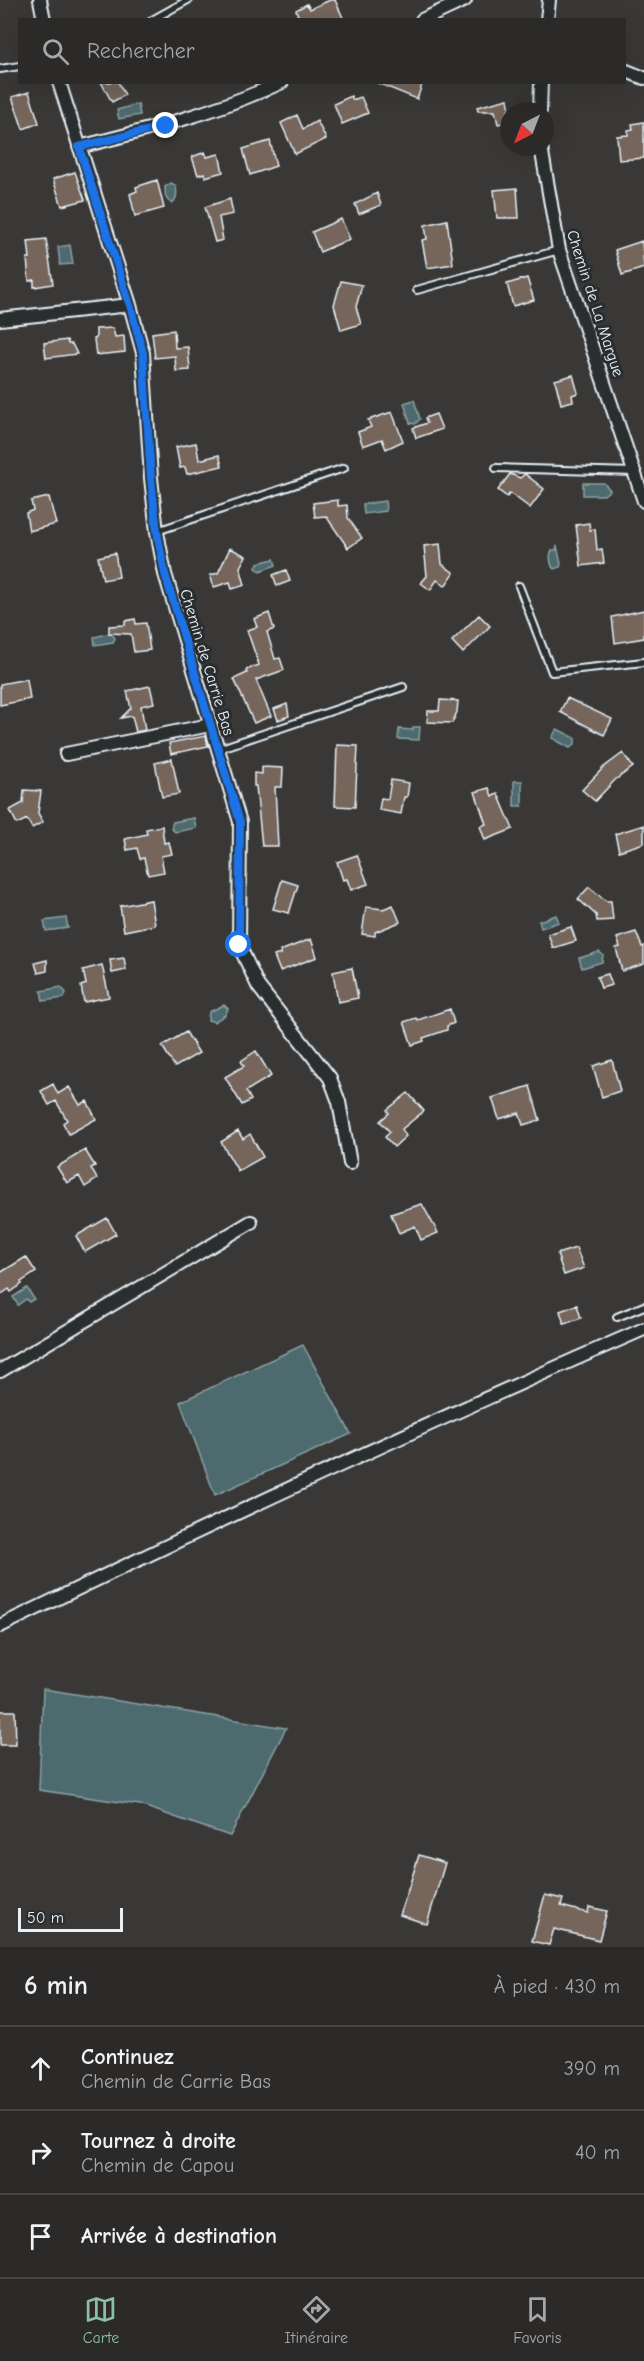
<!DOCTYPE html>
<html lang="fr">
<head>
<meta charset="utf-8">
<style>
  body { margin:0; font-family:"Comic Neue",sans-serif; background:#333231; color:#f1f3f6 }
  .compass { position:absolute; left:500px; top:102px; width:54px; height:54px; border-radius:50%; background:#2b2a29; box-shadow:0 6px 24px #0002; rotate:222deg }
  .scale { position:absolute; left:18px; bottom:15px; width:105px; box-sizing:border-box; padding-left:6px; border:3px solid #e8f1f8; border-top:0; font-size:16px; line-height:21px; white-space:nowrap; color:#e8f1f8; -webkit-text-stroke:4px #2a2d2e; paint-order:stroke }
  .stop { position:absolute; width:18px; height:18px; margin:-14px; border:4px solid #1a73e8; border-radius:50%; background:#fff }
  .stop.end { background:#1a73e8; border-color:#fff; box-shadow:0 2px 6px #0008 }
  .list { margin:0; padding:0; list-style:none }
  h2 { display:flex; justify-content:space-between; align-items:center; height:78px; margin:0; padding:0 24px; font-size:26px }
  h2 small { font-size:20px; font-weight:400; color:#a6a7a8 }
  .list li { display:grid; grid-template-columns:39px 1fr auto; gap:18px; align-items:center; box-sizing:border-box; height:84px; padding:0 24px; border-top:2px solid #474646 }
  .list b { display:block; font-size:22px; white-space:nowrap }
  .list p { margin:0; font-size:20px; white-space:nowrap; color:#a6a7a8 }
  .list em { font-size:20px; font-style:normal; color:#a6a7a8 }
  .icon { flex:none; width:33px; height:33px; fill:none; stroke:currentColor; stroke-width:2; stroke-linecap:round; stroke-linejoin:round }
  .map { position:relative; flex:none; width:644px; height:1947px; overflow:hidden }
  .search { position:absolute; background:#2b2a29; box-shadow:0 6px 24px #0002; left:18px; right:18px; top:18px; height:66px; display:flex; align-items:center; gap:15px; box-sizing:border-box; padding:0 21px; border-radius:0px; color:#a6a7a8; font-size:22px }
  .sheet { height:330px; background:#2b2a29 }
  nav { display:flex; justify-content:space-around; align-items:center; box-sizing:border-box; height:84px; border-top:2px solid #474646; background:#2b2a29; font-size:16px; color:#a6a7a8 }
  nav a { display:grid; justify-items:center; gap:3px }
  nav .on { color:#8abfa5 }
  .map>svg:first-child { display:block }
  .water { fill:#4d6b6e; stroke:#8ba1a5; stroke-width:1.5 }
  .building { fill:#74655a; stroke:#e8f1f8; stroke-width:1.5 }
  .lines { fill:none; stroke-linecap:round; stroke-linejoin:round }
  .lane-casing { stroke:#e8f1f8; stroke-width:10 }
  .street-casing { stroke:#e8f1f8; stroke-width:16 }
  .lane { stroke:#2a2d2e; stroke-width:6 }
  .street { stroke:#2a2d2e; stroke-width:12 }
  .route { stroke:#1a73e8; stroke-width:8 }
  .labels { text-anchor:middle; stroke-width:6; stroke-linejoin:round; paint-order:stroke }
  .street-label { font-size:16px; fill:#e8f1f8; stroke:#2a2d2e }
</style>
</head>
<body>
<div class="map">
<svg width="644" height="1947" viewBox="0 0 644 1947">
  <rect width="100%" height="100%" fill="#393837"/>
  <filter id="ink" filterUnits="userSpaceOnUse"><feTurbulence type="fractalNoise" baseFrequency=".0167" numOctaves="2"/><feDisplacementMap in="SourceGraphic" scale="12" xChannelSelector="R" yChannelSelector="G"/><feConvolveMatrix kernelMatrix="1 2 1 2 8 2 1 2 1" color-interpolation-filters="sRGB"/></filter>
  <g filter="url(#ink)">
    <path class="water" d="M138,104L140,115L119,119L117,110Z
      M171,183L175,185C178,191 177,200 172,203C165,201 165,193 165,187Z
      M70,245L73,264L60,265L58,247Z
      M414,400L420,419L415,424L410,423L404,403Z
      M583,483H604L610,490L604,495H583Z
      M385,501L386,511L364,514L363,504Z
      M557,546L561,564L560,567L554,569C550,565 549,555 552,550H556Z
      M274,559L276,565L260,571L256,568L258,563Z
      M111,633L115,638L113,642L95,645L94,637Z
      M413,727H420L419,740L398,739L399,729L413,730Z
      M557,729L575,738V744L570,748L552,738Z
      M514,781H522V806H514Z
      M194,818L196,828L175,832L171,828L173,822Z
      M556,915L559,922L541,928L539,921Z
      M66,918L68,928L46,931L44,921Z
      M599,952L603,955L602,962L582,968L579,958Z
      M61,987L66,993L64,998L43,1001L41,991Z
      M224,1005L228,1009L225,1015L214,1022L208,1020L209,1012Z
      M27,1288L34,1299L29,1302L26,1299L18,1305L13,1297Z
      M303,1345L351,1434L215,1495L180,1402Z
      M43,1689H44L286,1728L230,1836L140,1805L39,1790Z"/>
    <path class="building" d="M330,0H335L344,20H287L298,15L296,10L307,4L310,9Z
      M101,82H118L125,95L112,102Z
      M375,82H423L417,99Z
      M29,92L39,123L23,129L12,97Z
      M351,96L353,100L361,97L368,113L342,124L334,104Z
      M508,99L510,111H508L509,122L498,124L495,111H478L477,107Z
      M297,115L303,129L317,121L326,139L295,154L281,123Z
      M644,122V158L619,160L617,136L628,135V130L633,129L632,124Z
      M270,141L276,166L250,175L243,149Z
      M205,152L207,157L219,154L223,172L205,177L204,173L198,175L192,157Z
      M75,172L85,200L62,206L53,179Z
      M157,180L164,208L135,216L130,194L137,191L136,187Z
      M517,188L519,218H497L494,190Z
      M377,193L381,205L359,214L355,204Z
      M230,199L233,214L219,217L223,240L215,242L205,207Z
      M341,219L350,239L320,252L312,232Z
      M447,220L453,264L427,268L422,240L427,239L425,225Z
      M46,239L53,284L34,287V280L29,281L27,258H30L28,241Z
      M642,241L644,268L622,275L615,250Z
      M527,278L534,300L513,306L507,284Z
      M341,281L362,285L356,307L361,324L341,330L334,305Z
      M113,328L115,337L124,336L125,352L96,355L94,339L96,338V329Z
      M174,330L175,348L188,347L190,370L176,371L175,356L155,358L152,333Z
      M67,340L68,344H72L77,354L46,358L44,343Z
      M573,375L578,393L572,395L573,401L561,404L555,380Z
      M392,412L403,441L386,449L382,439L363,446L358,432L371,427L368,420Z
      M436,414L442,429L416,438L413,428L427,423L425,418Z
      M196,443L199,460L219,455L222,466L187,474L185,467L180,468L176,447Z
      M510,474L520,478L525,474L544,489L530,508L510,493L507,497L498,490Z
      M49,497L56,524L29,531L26,513L33,510L31,501Z
      M338,500V506L347,505L348,518L362,538L348,548L326,516L315,517L313,503Z
      M589,523L590,530L595,529L597,550L602,549L604,563L581,566L576,525Z
      M440,544L442,564L454,573L445,586L437,580L430,590L421,583L427,576L424,546Z
      M230,548L246,556L240,567L245,585L232,589L230,582L214,587L210,575L218,573Z
      M115,553L119,577L103,580L98,557Z
      M286,570L290,581L277,586L273,575Z
      M644,610V638L615,643L612,617Z
      M269,613L274,629L267,632L275,659L280,658L284,670L256,680L271,716L254,723L234,679L247,673L246,670L259,665L247,630L257,627L254,619Z
      M479,615L490,626L463,653L452,641Z
      M135,619L136,624L146,623L150,650L134,652L131,634L109,633V626L125,625V621Z
      M27,679L30,699L0,705V684Z
      M150,686L154,703L141,706L145,730L136,732L132,716L121,718L131,708L127,691Z
      M567,698L612,719L604,735L560,712Z
      M440,700L458,701L457,712L452,723L427,722L428,711H439Z
      M287,704L289,716L278,720L274,709Z
      M206,736L208,746L171,754L169,743Z
      M337,745L358,746L355,807L335,806Z
      M623,753L633,767L615,780L595,801L582,790L604,767Z
      M172,759L179,794L162,797L155,763Z
      M262,767L283,768L282,787H275L278,846H262L256,786H254V773L262,774Z
      M391,780L409,783L407,797H404L401,814L379,810L381,798L388,799Z
      M489,788L492,796L498,794L513,829L485,840L480,826L486,824L475,792Z
      M24,790L41,791L38,813L43,822L32,828L27,819L17,824L10,810L23,803Z
      M644,825V843L619,851L615,834Z
      M162,826L164,843L169,842L172,854L161,856L164,872L148,875L144,858L140,859L137,848L127,850L125,839L147,834L146,829Z
      M357,855L368,884L351,890L347,879L343,880L337,862Z
      M282,880L298,885L289,913L273,909Z
      M589,887L606,901H611L613,920L597,921L596,915L578,899Z
      M151,900L155,925L124,931L120,906Z
      M393,905L400,922L375,932V936L362,934L366,907L383,909Z
      M571,927L576,941L553,948L548,934Z
      M636,932L642,947L644,946V964L622,971L616,948L620,947L617,938Z
      M311,939L317,957L280,971L274,956L281,954L280,951Z
      M124,958L126,970L112,973L110,960Z
      M47,960V971L38,973L35,963Z
      M102,965L109,997L84,1002L81,986L86,984L83,970Z
      M352,968L358,998L338,1002L333,972Z
      M608,974L612,985L601,988L597,977Z
      M450,1009L454,1023L447,1026V1030L423,1038L424,1041L412,1045L404,1022L416,1018L418,1020Z
      M186,1032L199,1053L175,1067L162,1046Z
      M256,1051L271,1076L246,1091L251,1100L242,1105L225,1077L244,1066L241,1061Z
      M612,1060L620,1091L602,1097L593,1066Z
      M53,1084L58,1094L69,1087L80,1105L87,1101L96,1119L69,1134L63,1123L67,1120L56,1101L49,1105L41,1091Z
      M530,1086L540,1120L523,1125L519,1113L499,1119L492,1098Z
      M408,1093L424,1111L402,1129L406,1136L394,1147L385,1137L390,1132L380,1121L389,1113L387,1110Z
      M238,1131L243,1139L250,1134L263,1157L238,1171L221,1142Z
      M85,1150L95,1166L91,1168L97,1179L85,1187L79,1176L67,1183L57,1167Z
      M422,1204L438,1233L421,1240L415,1226L399,1233L391,1214Z
      M107,1218L116,1234L85,1252L76,1236Z
      M576,1248L584,1268L564,1275L557,1254Z
      M26,1257L36,1272L21,1282L22,1284L11,1292L9,1289L0,1295V1273Z
      M577,1305L581,1318L564,1324L560,1311Z
      M0,1711H15L16,1745H0Z
      M419,1855L445,1863L427,1924L400,1915Z
      M545,1895L563,1899L561,1906L588,1913L589,1907L607,1911L599,1940L554,1929L549,1945L532,1941Z"/>
    <g class="lines">
      <defs>
        <path id="lane" d="M152,20L188,0
          M0,69L20,66
          M417,290L559,250
          M496,468L634,472
          M157,531L344,468
          M519,586L552,672L644,662
          M218,749L403,687
          M617,1317L644,1306"/>
        <path id="street" d="M40,0L44,20
          M422,20L465,0
          M547,20L549,0
          M624,70L644,78
          M59,82L130,305L143,353L151,478L157,532L165,574L240,822L239,945L258,986L330,1078L339,1102L350,1163
          M540,111L541,82
          M79,147C148,130 217,112 282,82
          M541,147L559,250L644,501
          M0,319L130,305
          M66,754L210,725
          M0,1371L251,1222
          M0,1626C213,1523 427,1423 644,1329"/>
      </defs>
      <use href="#lane" class="lane-casing"/>
      <use href="#street" class="street-casing"/>
      <use href="#lane" class="lane"/>
      <use href="#street" class="street"/>
    </g>
  </g>
  <g class="lines" filter="url(#ink)">
    <path class="route" d="M166,126L79,147L130,305L143,353L151,478L157,532L165,574L240,822L239,945"/>
  </g>
  <g class="labels">
    <g class="street-label">
      <text transform="translate(596 303) rotate(72)" y="6">Chemin de La Margue</text>
      <text transform="translate(208 662) rotate(73)" y="6">Chemin de Carrie Bas</text>
    </g>
  </g>
</svg>
<svg class="compass" viewBox="-18 -18 36 36"><path d="M0-13l5 13h-10z" fill="#e53935"/><path d="M0 13l5-13h-10z" fill="#a6a7a8"/></svg>
<div class="scale">50 m</div>
<div class="stop" style="left:239px;top:945px"></div>
<div class="stop end" style="left:166px;top:126px"></div>
<div class="search"><svg class="icon" aria-label="search" viewBox="0 0 24 24"><circle cx="10" cy="10" r="6"/><path d="M15 15l6 6"/></svg>Rechercher</div>
</div>
<section class="sheet">
<h2>6 min<small>À pied · 430 m</small></h2>
<ul class="list">
<li><svg class="icon" aria-label="ahead" viewBox="0 0 24 24"><path d="M12 20V5M6 11l6-6 6 6"/></svg><div><b>Continuez</b><p>Chemin de Carrie Bas</p></div><em>390 m</em></li>
<li><svg class="icon" aria-label="right" viewBox="0 0 24 24"><path d="M7 20v-9h11M14 6l5 5-5 5"/></svg><div><b>Tournez à droite</b><p>Chemin de Capou</p></div><em>40 m</em></li>
<li><svg class="icon" aria-label="arrive" viewBox="0 0 24 24"><path d="M6 21V4h12l-3 4 3 4H6"/></svg><div><b>Arrivée à destination</b></div></li>
</ul>
</section>
<nav>
<a class="on"><svg class="icon" aria-label="map" viewBox="0 0 24 24"><path d="M3 6l6-2 6 2 6-2v14l-6 2-6-2-6 2zM9 4v14M15 6v14"/></svg>Carte</a>
<a><svg class="icon" aria-label="directions" viewBox="0 0 24 24"><path d="M12 3l9 9-9 9-9-9zM9 14v-3h6M13 9l2 2-2 2"/></svg>Itinéraire</a>
<a><svg class="icon" aria-label="saved" viewBox="0 0 24 24"><path d="M7 4h10v16l-5-4-5 4z"/></svg>Favoris</a>
</nav>
</body>
</html>
